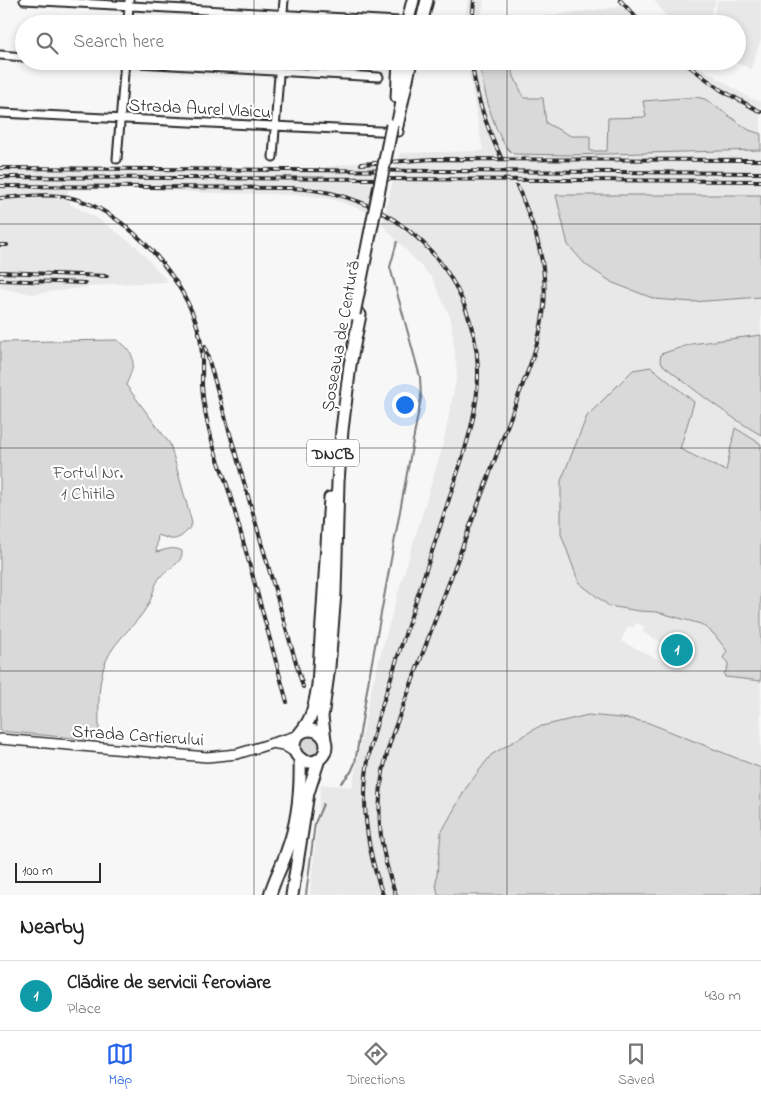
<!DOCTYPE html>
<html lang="en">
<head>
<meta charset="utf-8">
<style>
  body { margin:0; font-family:"Indie Flower",sans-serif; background:#f6f6f6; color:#222 }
  .scale { position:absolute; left:15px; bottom:12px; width:86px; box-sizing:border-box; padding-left:5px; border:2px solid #2b2b2b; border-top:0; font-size:14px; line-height:18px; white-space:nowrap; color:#2b2b2b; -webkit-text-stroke:4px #fff; paint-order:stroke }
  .you { position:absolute; left:404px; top:404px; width:18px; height:18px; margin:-12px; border:4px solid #fff; border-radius:50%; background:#1a73e8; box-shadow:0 0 0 8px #1a73e833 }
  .badge { display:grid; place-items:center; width:32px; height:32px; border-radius:50%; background:#2563eb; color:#fff; font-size:16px; font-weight:700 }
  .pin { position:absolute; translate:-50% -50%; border:2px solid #fff; box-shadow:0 1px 5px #0006 }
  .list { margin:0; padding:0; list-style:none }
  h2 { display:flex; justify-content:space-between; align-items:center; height:65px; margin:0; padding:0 20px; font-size:21px }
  h2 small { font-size:16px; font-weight:400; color:#767676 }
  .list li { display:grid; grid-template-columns:32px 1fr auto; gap:15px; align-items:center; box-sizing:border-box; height:70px; padding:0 20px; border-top:1px solid #e0e0e0 }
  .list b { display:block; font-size:19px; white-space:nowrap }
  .list p { margin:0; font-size:16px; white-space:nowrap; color:#767676 }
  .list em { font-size:16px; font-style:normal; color:#767676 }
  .icon { flex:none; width:28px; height:28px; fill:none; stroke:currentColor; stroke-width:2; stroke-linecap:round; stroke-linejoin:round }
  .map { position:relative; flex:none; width:761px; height:895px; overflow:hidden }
  .search { position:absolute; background:#fff; box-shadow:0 2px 8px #0003; left:15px; right:15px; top:15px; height:55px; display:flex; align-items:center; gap:12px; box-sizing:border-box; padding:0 18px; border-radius:28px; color:#767676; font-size:19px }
  .sheet { height:135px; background:#fff }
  nav { display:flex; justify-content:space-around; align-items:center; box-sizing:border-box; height:70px; border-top:1px solid #e0e0e0; background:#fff; font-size:14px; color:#767676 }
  nav a { display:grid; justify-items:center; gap:2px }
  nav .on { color:#2563eb }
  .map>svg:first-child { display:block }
  .built { fill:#e8e8e8; fill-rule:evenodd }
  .green { fill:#d9d9d9; stroke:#828282 }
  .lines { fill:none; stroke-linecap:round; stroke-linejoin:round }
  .stream { stroke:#7b7b7b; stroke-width:2 }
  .minor-casing { stroke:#2b2b2b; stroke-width:11 }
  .tertiary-casing { stroke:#2b2b2b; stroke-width:12 }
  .primary-casing { stroke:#2b2b2b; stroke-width:15 }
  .minor { stroke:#fff; stroke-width:7 }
  .tertiary { stroke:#fff; stroke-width:9 }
  .primary { stroke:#fff; stroke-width:11 }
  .rail-casing { stroke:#2b2b2b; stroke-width:4 }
  .rail { stroke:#fff; stroke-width:2; stroke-dasharray:5.5; stroke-linecap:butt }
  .primary-bridge-casing { stroke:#2b2b2b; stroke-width:15; stroke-linecap:butt }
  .primary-bridge { stroke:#fff; stroke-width:11 }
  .grid { fill:none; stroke:#2b2b2b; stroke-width:1; stroke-opacity:0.55 }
  .labels { text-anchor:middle; stroke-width:4.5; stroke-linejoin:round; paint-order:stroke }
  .shield { fill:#fff; stroke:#6b6b6b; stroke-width:1 }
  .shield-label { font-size:16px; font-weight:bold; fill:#2b2b2b }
  .street-label { font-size:18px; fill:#2b2b2b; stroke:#fff }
  .park-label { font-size:18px; fill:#565656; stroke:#fff }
</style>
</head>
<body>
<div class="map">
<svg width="761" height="895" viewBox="0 0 761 895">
  <rect width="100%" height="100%" fill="#f7f7f7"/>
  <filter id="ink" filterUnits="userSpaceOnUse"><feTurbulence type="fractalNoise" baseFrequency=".02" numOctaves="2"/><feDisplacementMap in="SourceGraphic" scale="10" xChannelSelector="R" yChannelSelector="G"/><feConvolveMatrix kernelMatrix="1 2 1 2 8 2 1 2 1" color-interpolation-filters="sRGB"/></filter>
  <g filter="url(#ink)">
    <path class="built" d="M468,0H484L480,24L628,6L647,24H464Z
      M654,0H716L707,24H675L665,15Z
      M718,0H761V39L751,69L732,61H737V24H710Z
      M467,61H690L748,97L761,102V444L735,428L726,471L680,449L633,370L587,416L561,481L579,583L609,606L639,611L657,612L695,622L706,626L718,637L727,651L723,658L728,663V667L724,674L725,677L761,681V768L649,723L631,719L588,715L491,755L466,788L441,833L436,884L438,895H310L321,784L352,787L372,685L397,596L442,449L457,375L451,319L432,278L382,224L400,153L483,151ZM636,623L645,627L642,632L668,646L665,651L668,653L663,662L621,641L628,626L633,628Z
      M376,160L368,212L335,200L306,195L211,193L140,189L68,190L70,204L97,218L136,246L168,282L112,284L34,294L0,288V167L318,168Z"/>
    <path class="green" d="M479,61H507L524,98H543L546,123L571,136H590V151H607L608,118L646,117L643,101L696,97L705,99L749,130L761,134V150L567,155L514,154C495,144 482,83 479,61Z
      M556,195H761V297L692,302L655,299L613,283L586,265L568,245Z
      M761,335V435C726,415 696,391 664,366L660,361L661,354L691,344Z
      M117,340C138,353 135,365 126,385L170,444L192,523C189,531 179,541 170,539C166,538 162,536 158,535L156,552C166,550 173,546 182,551C183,564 168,568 161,576C154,584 153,596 148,605C137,625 115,639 106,661C97,682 99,707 99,730L97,737L93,740L85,739L0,731V342Z
      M651,367L694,402L680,449L726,471L735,428L761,444V681L725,677L724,674L728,667V663L723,658L727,651L714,634L701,624L657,612L639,611L609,606L579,583L561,534V481L587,416L633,370Z
      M588,715L631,719L649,723L761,768V895H438L436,884L441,833L466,788L491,755L538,727Z
      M300 746a11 11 0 1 1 22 0a11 11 0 1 1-22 0Z"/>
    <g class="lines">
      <path class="stream" d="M341,783L351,772L355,763L369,678L421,398L420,377L390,267L397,242
        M306,895L315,823L323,804"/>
      <defs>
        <path id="minor" d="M24,0L398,21
          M128,24L129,0
          M282,24L284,0
          M0,55L24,57
          M103,61L379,77
          M0,113L399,132
          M273,157L280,61
          M117,159L125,61"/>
        <path id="tertiary" d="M0,739L207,757L237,754L299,735
          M272,743L283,745L296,753"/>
        <path id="primary" d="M407,24L413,0
          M421,24L427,0
          M397,97L399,61
          M397,126L411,61
          M294 746a16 16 0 1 1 32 0a16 16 0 1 1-32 0Z
          M300,733C313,719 315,703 318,685L330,498
          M325,740L322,717L329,667L335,593L338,482L342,430L350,365L360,315
          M270,895C274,880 282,866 287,851C298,822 301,789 300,758
          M292,895L308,793L319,759"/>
      </defs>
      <use href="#minor" class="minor-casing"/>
      <use href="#tertiary" class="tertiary-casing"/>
      <use href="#primary" class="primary-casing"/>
      <use href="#minor" class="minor"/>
      <use href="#tertiary" class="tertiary"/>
      <use href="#primary" class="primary"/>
      <defs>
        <path id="rail" d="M620,0L642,24
          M472,24L474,0
          M472,61C475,96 486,126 501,157
          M682,61L721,90L761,112
          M361,164L433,159L761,160
          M0,168L761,173
          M0,177L761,181
          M0,186L291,188C341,190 387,208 423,243C457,276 477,324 478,370C479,414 463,455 450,496C432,550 415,605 397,659C387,691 375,723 369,755C360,802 367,850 383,895
          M0,198C22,197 46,193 68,197C126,209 188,280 200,337C203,353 202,369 202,385C203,404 207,423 212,441C217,459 225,477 230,495C250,564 268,633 287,702
          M0,245H7
          M0,272L107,276
          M0,280L85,283
          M205,347L303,687
          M396,895C375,839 374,790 393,733L530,365C548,315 550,277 533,226C528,212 523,199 517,186"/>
      </defs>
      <use href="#rail" class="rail-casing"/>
      <use href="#rail" class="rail"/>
      <defs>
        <path id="primary-bridge" d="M354,314L392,125"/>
      </defs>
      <use href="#primary-bridge" class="primary-bridge-casing"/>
      <use href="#primary-bridge" class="primary-bridge"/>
    </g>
  </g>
  <path class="grid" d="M254,0V24M507,0V24M254,61V895M507,61V895M0,224H761M0,448H761M0,671H761"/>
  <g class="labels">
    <rect class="shield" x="307" y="439.5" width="52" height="27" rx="4"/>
    <g class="shield-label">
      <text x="333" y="459">DNCB</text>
    </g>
    <g class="street-label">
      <text transform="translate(200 108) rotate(3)" y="6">Strada Aurel Vlaicu</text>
      <text transform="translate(340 336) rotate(-80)" y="6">Șoseaua de Centură</text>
      <text transform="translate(138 735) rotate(4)" y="6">Strada Cartierului</text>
    </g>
    <g class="park-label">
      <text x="88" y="478">Fortul Nr.<tspan x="88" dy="21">1 Chitila</tspan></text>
    </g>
  </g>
</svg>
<div class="scale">100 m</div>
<div class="you"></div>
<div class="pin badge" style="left:677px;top:650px;background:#0f9aa8">1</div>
<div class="search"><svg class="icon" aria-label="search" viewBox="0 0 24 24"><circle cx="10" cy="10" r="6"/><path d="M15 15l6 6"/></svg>Search here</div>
</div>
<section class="sheet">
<h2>Nearby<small></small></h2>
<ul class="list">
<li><span class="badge" style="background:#0f9aa8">1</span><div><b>Clădire de servicii feroviare</b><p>Place</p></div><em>430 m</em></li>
</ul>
</section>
<nav>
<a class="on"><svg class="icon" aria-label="map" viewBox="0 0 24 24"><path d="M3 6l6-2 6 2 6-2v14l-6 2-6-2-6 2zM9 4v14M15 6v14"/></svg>Map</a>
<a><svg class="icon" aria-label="directions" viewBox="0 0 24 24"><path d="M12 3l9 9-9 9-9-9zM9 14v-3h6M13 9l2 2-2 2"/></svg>Directions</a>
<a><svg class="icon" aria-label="saved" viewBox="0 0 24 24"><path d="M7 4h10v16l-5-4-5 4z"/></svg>Saved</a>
</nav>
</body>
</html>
